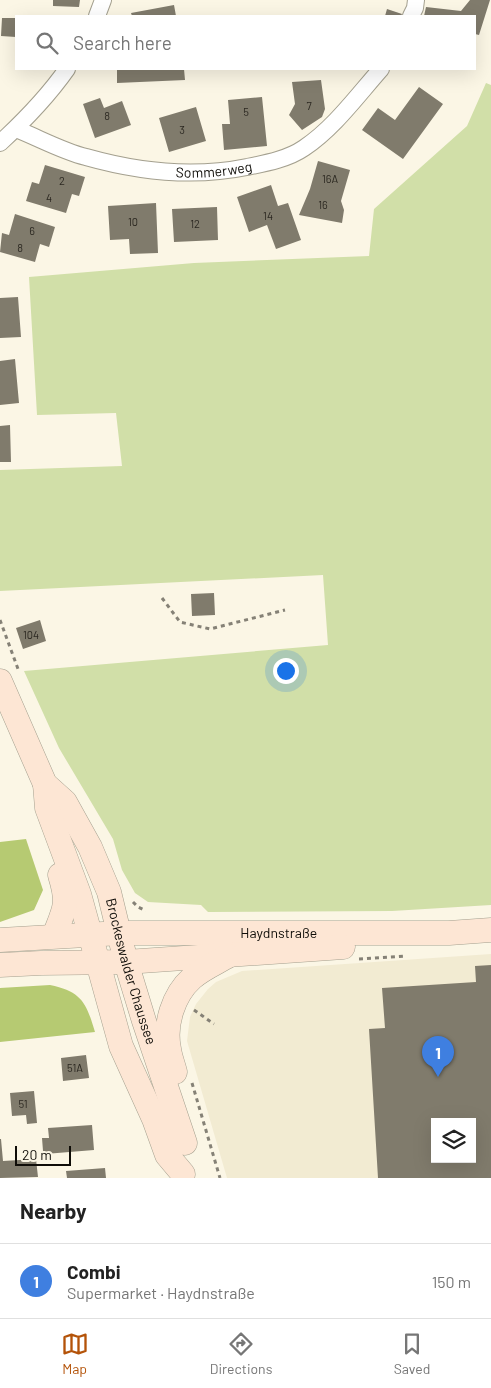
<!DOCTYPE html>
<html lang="en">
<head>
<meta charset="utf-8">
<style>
  body { margin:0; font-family:Barlow,sans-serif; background:#f6f6f6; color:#222 }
  .controls { position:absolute; right:15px; bottom:15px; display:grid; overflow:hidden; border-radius:0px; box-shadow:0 5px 20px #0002 }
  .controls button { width:45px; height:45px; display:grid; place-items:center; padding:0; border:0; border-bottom:1px solid #e0e0e0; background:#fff; color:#222; font:25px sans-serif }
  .scale { position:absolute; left:15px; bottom:12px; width:56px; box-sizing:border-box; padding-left:5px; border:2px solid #0f0d08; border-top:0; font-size:14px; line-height:18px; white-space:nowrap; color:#0f0d08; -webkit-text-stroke:4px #fbf6e5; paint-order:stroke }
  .you { position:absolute; left:285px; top:670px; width:18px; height:18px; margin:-12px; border:4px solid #fff; border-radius:50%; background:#1a73e8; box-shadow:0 0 0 8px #1a73e833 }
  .badge { display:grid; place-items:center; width:32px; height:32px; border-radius:50%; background:#b45309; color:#fff; font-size:16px; font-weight:700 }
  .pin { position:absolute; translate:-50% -41px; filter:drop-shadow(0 1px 2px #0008) }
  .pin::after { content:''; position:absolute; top:26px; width:18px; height:15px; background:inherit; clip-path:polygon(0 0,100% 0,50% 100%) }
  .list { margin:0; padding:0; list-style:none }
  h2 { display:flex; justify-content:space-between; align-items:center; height:65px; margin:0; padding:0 20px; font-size:21px }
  h2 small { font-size:16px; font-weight:400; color:#767676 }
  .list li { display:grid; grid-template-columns:32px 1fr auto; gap:15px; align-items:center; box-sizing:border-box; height:75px; padding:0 20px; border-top:1px solid #e0e0e0 }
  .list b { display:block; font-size:19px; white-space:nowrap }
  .list p { margin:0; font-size:16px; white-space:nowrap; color:#767676 }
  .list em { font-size:16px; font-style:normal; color:#767676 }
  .icon { flex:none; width:28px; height:28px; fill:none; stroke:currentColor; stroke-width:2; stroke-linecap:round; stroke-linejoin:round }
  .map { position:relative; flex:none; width:491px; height:1178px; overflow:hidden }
  .search { position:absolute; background:#fff; box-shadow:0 5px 20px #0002; left:15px; right:15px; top:15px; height:55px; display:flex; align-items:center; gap:12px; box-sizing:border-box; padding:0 18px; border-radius:0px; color:#767676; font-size:19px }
  .sheet { height:140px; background:#fff }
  nav { display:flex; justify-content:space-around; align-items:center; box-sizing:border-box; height:70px; border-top:1px solid #e0e0e0; background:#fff; font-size:14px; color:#767676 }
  nav a { display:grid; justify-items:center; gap:2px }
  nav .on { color:#b45309 }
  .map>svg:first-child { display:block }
  .built { fill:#f2ebd2; fill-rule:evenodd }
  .green { fill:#d1dfa8 }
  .forest { fill:#b6ca72 }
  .building { fill:#807b6c; fill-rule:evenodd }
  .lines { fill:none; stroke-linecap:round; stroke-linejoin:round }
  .street-casing { stroke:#a4a08f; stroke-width:18 }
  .secondary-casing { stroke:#a4a08f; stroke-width:25 }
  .path { stroke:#858176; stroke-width:3; stroke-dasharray:4 4; stroke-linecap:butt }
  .street { stroke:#fff; stroke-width:16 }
  .secondary { stroke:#fde6d4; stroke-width:24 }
  .labels { text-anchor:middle; stroke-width:5; stroke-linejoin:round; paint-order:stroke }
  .number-label { font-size:11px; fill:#2b2821 }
  .street-label { font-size:14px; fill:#0f0d08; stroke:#fbf6e5 }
</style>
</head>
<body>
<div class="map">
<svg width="491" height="1178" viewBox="0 0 491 1178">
  <rect width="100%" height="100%" fill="#fbf6e5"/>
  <path class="built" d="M491,954V1178H227L187,1041L190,1017L196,1004L208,989L216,982L242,971ZM435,1122H472V1159H435Z"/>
  <path class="green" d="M486,83L491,85V905L392,911L208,912L201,905L148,902L135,893L122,870L113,839L59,748L24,671L328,645L323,575L0,591V470L122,466L116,413L37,415L29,277L194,263L369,256L374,209L467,126Z"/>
  <path class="forest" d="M26,839L43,890L34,910L0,922V842Z
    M50,985C82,992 86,1002 95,1032L0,1042V988Z"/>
  <path class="building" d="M53,0H80L79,7L53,6Z
    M470,0H490L479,35L475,34V16H424L426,7L461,11Z
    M174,5L176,16H132L131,13Z
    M387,9L402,14L401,16H385Z
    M2,18H16V37L1,36Z
    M117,69H184L185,80L117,83Z
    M321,80L325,109L322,117L302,130L289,115L295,104L292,82Z
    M419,87L443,104L403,159L362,130L378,108L395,120Z
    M262,97L267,146L224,150L222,124H230L228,100Z
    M100,98L104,108L122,101L131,125L95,138L83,104Z
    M196,107L206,141L169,152L159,118Z
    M318,161L350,170L341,201L344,210L342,223L299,215L310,189Z
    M45,165L85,177L79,196L72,194L66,213L26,201L32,182L39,184Z
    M271,185L278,206L288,203L301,240L276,249L267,225L249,232L237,197Z
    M156,203L158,253L130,254L129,239L110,240L108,206Z
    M217,207L218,240L174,242L172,209Z
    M15,214L55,227L49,247L40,244L35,262L0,252L2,233L9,235Z
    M18,297L21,337L0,338V298Z
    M15,359L19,403L0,405V361Z
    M10,425L11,462H0V426Z
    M214,593L215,615L192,616L191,594Z
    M40,620L46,641L23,649L16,628Z
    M491,965V1178H378L369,1029L385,1028L382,988L476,982L475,966ZM435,1122H472V1159H435Z
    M86,1055L89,1078L63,1081L61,1058Z
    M34,1091L37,1123L27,1124L26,1115L12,1116L10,1093Z
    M92,1125L94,1150L45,1154V1151H43L42,1138H49L48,1128Z
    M0,1139H1L3,1161L36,1159L38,1177L0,1178Z
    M105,1168L106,1178H67L66,1171Z"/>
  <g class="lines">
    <defs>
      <g id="street">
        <path d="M97,16L103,0"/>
        <path d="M411,16L415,8L416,0"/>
        <path id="s1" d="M16,129C39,138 62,151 86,157C139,172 193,178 247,167C267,163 288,159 304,148C334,128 357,96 381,69"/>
        <path d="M0,143C25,120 48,96 67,69"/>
      </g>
      <g id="secondary">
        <path id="s2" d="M0,681L45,784L65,802L90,847L109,892L126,962L144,1021L185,1143"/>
        <path d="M45,784L47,808L79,894L121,1046L154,1119L167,1155L183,1174"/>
        <path d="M54,936C65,908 69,904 60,875"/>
        <path id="s3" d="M0,940L120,933H449L491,930"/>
        <path d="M0,965L41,963L126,962L343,947"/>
        <path d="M175,1072C173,1064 170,1057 169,1049C164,1025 173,995 192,978C202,969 216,963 228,956"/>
      </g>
    </defs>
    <use href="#street" class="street-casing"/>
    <use href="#secondary" class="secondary-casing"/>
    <path class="path" d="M162,598L180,622L210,629L285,610
      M0,620L18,669
      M133,902L138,907L146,911
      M359,959L405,956
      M194,1010L214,1024
      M192,1083L220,1178"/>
    <use href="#street" class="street"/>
    <use href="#secondary" class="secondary"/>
  </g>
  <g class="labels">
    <g class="number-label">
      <text x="309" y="110">7</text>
      <text x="246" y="116">5</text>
      <text x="107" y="120">8</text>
      <text x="182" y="134">3</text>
      <text x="330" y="183">16A</text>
      <text x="62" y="185">2</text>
      <text x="49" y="202">4</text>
      <text x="323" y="209">16</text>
      <text x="268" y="220">14</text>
      <text x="133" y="226">10</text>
      <text x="195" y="228">12</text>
      <text x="32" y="235">6</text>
      <text x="20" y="252">8</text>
      <text x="31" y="639">104</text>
      <text x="75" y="1072">51A</text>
      <text x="23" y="1108">51</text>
    </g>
    <g class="street-label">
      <text dy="5" stroke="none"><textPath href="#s1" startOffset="205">Sommerweg</textPath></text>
      <text dy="5" stroke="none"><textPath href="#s3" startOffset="279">Haydnstraße</textPath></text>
      <text dy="5" stroke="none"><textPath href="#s2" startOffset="322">Brockeswalder Chaussee</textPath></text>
    </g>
  </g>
</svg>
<div class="controls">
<button><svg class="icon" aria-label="layers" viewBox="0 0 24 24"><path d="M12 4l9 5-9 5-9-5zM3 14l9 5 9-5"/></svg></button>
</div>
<div class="scale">20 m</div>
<div class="you"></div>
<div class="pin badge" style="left:438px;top:1077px;background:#3f7fe0">1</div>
<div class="search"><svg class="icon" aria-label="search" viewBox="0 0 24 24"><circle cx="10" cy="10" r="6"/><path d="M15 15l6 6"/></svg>Search here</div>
</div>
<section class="sheet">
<h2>Nearby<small></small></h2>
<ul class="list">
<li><span class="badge" style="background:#3f7fe0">1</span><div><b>Combi</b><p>Supermarket · Haydnstraße</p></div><em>150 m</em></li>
</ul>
</section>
<nav>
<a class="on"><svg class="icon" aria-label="map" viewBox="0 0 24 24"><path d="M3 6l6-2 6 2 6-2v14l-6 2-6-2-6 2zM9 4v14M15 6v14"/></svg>Map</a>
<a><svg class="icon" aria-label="directions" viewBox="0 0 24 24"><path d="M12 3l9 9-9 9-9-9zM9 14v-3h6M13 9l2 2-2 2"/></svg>Directions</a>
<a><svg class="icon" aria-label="saved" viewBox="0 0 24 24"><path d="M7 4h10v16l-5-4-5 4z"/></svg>Saved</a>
</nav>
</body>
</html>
